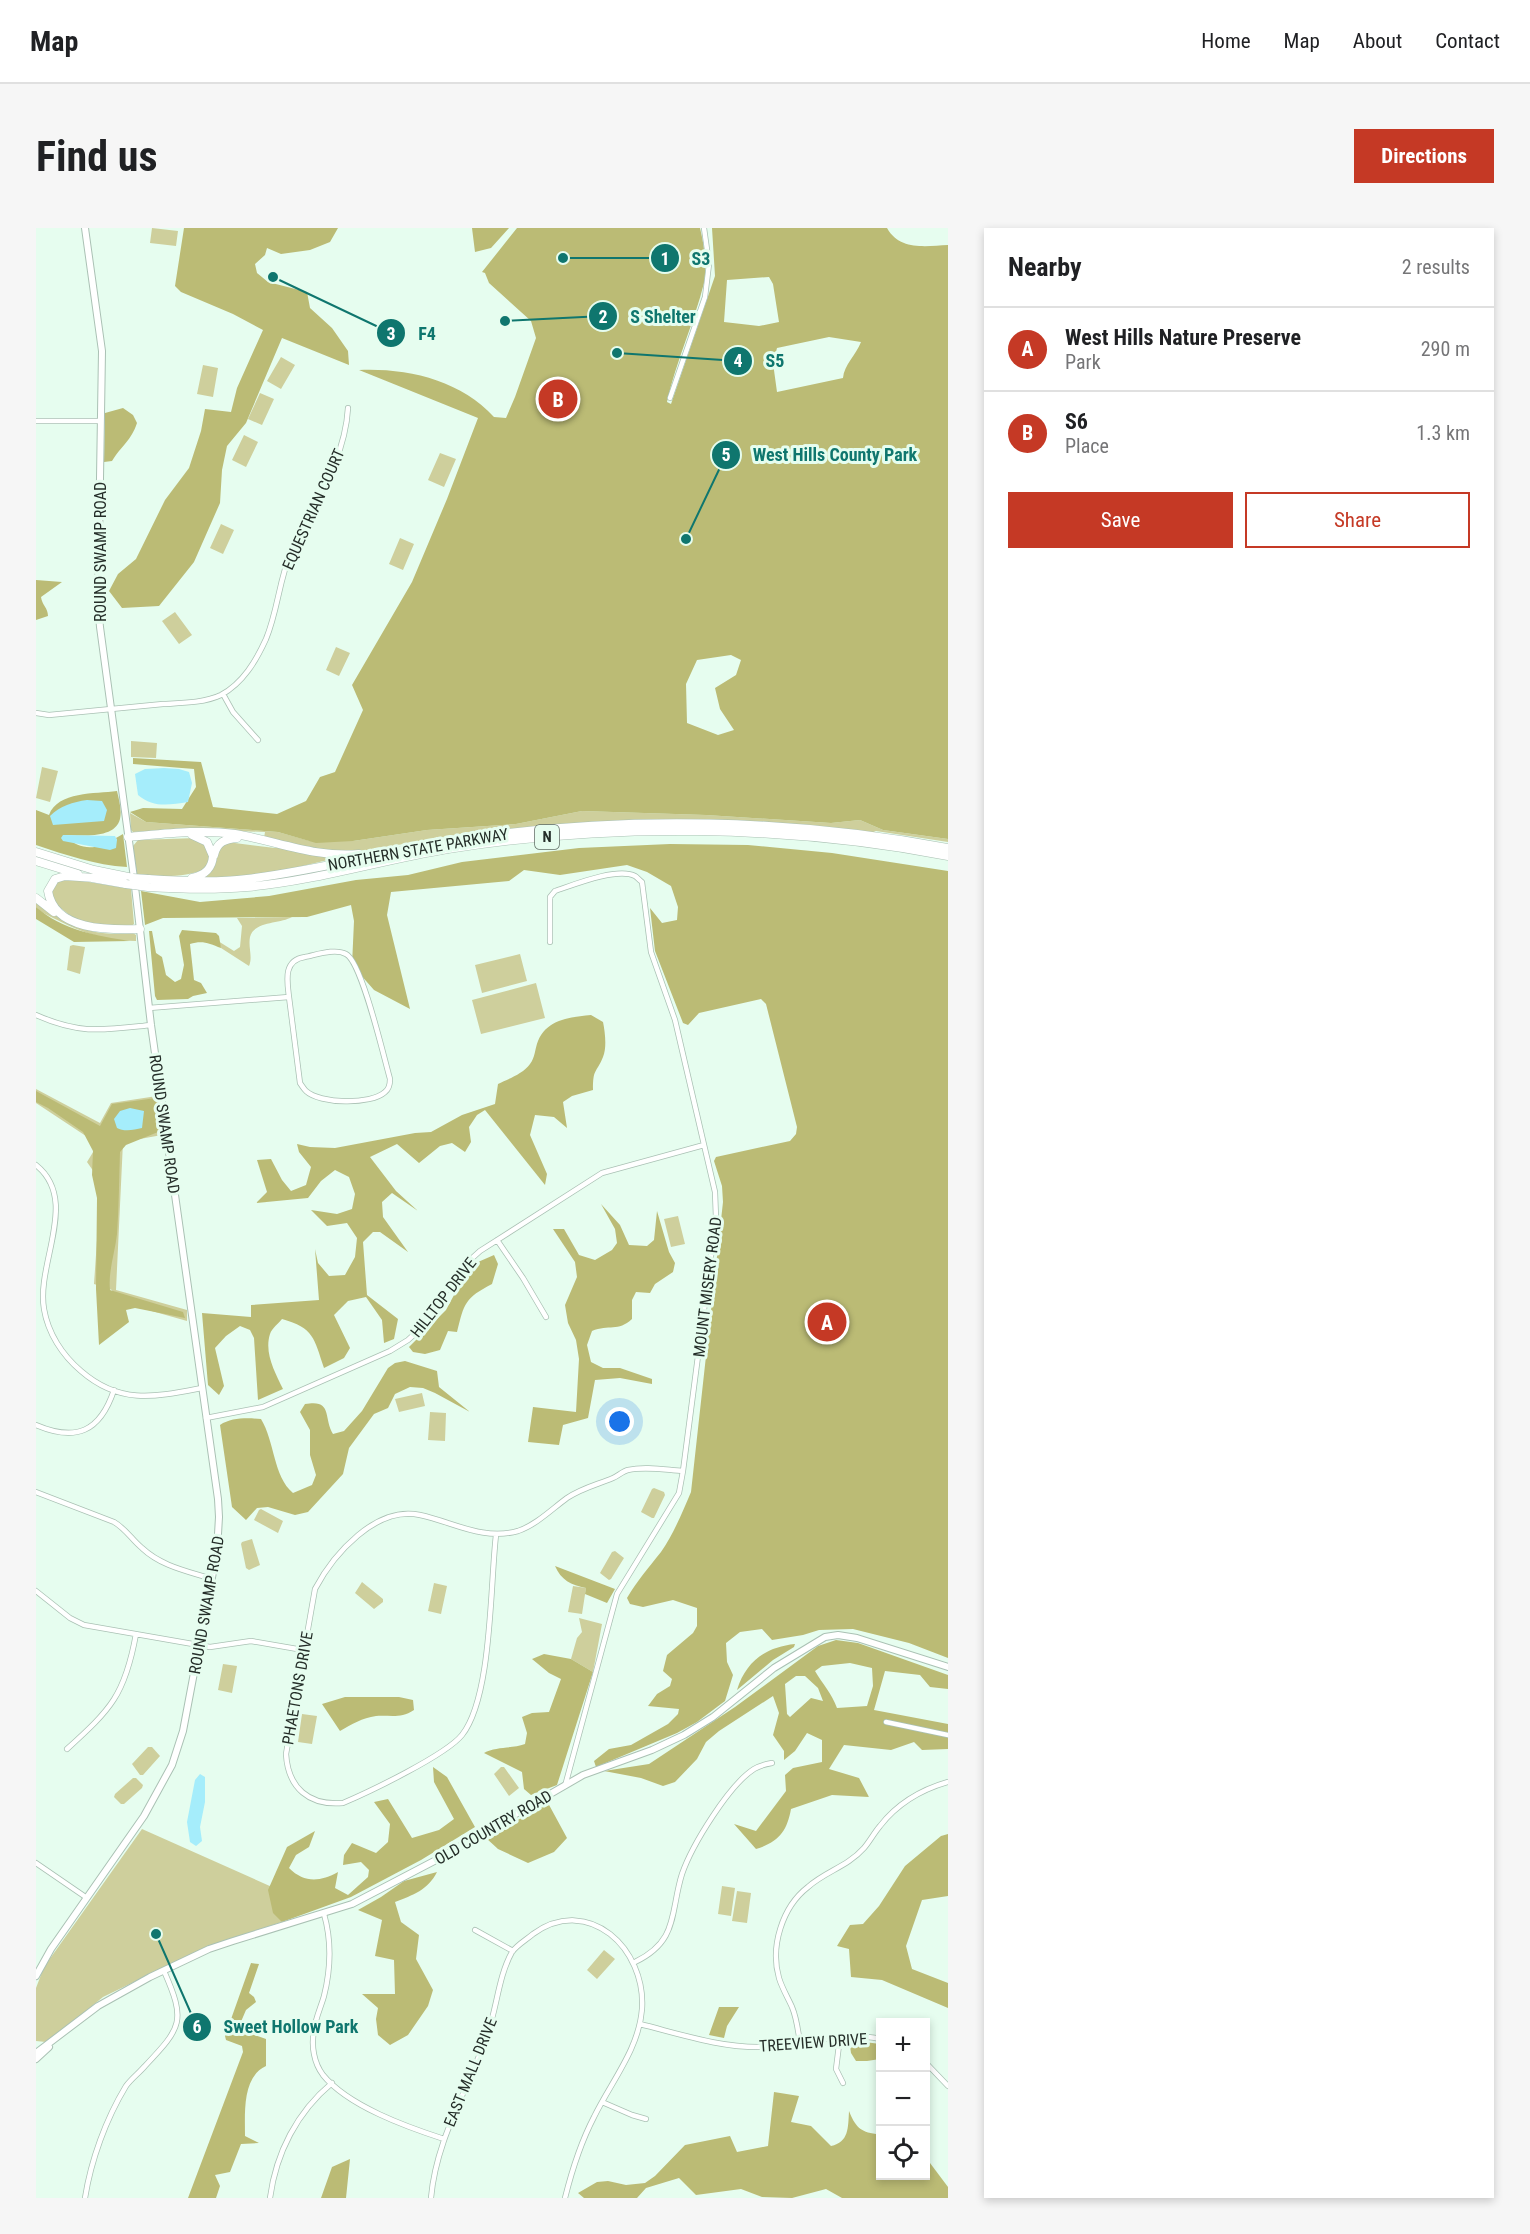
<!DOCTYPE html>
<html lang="en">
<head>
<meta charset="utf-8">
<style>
  body { margin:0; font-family:"Roboto Condensed",sans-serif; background:#f6f6f6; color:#202124 }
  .controls { position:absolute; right:18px; bottom:18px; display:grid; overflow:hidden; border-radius:0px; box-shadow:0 3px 9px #0003 }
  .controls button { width:54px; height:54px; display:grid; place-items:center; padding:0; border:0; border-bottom:2px solid #e0e0e0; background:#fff; color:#202124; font:30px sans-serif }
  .you { position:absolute; left:584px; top:1194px; width:21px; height:21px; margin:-15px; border:4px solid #fff; border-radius:50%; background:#1a73e8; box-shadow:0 0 0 9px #1a73e833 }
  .badge { display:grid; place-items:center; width:39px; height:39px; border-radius:50%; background:#c53925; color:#fff; font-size:20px; font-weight:700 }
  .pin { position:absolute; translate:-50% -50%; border:3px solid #fff; box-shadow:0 2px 6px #0006 }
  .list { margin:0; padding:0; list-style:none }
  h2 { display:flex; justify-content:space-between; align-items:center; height:78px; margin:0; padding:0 24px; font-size:26px }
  h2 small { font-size:20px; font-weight:400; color:#757577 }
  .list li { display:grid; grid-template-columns:39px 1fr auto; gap:18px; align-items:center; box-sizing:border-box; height:84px; padding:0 24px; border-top:2px solid #e0e0e0 }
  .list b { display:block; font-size:22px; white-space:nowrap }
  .list p { margin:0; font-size:20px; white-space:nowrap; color:#757577 }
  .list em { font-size:20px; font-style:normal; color:#757577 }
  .actions { display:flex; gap:12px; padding:18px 24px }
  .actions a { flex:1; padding:14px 0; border:2px solid #c53925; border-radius:0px; text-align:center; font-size:21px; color:#c53925 }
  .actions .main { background:#c53925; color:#fff }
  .icon { flex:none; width:33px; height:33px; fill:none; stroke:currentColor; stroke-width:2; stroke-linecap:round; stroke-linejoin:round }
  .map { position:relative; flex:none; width:912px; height:1970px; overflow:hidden; border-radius:0px }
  header { display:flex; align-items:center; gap:36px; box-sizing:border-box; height:84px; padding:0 30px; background:#fff; border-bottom:2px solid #e0e0e0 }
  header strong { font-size:28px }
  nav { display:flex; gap:33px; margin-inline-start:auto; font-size:21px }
  .intro { display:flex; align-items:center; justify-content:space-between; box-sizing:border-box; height:144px; padding:0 36px }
  h1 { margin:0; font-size:42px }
  .button { padding:15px 27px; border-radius:0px; background:#c53925; color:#fff; font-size:21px; font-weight:700 }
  main { display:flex; gap:36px; padding:0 36px }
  aside { flex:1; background:#fff; border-radius:0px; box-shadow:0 3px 9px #0003 }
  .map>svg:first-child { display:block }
  .green { fill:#cecf9c }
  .forest { fill:#bbbb75; fill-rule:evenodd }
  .water { fill:#a5edfb }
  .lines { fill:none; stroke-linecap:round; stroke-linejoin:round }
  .street-casing { stroke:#aac1b4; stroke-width:6 }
  .secondary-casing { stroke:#aac1b4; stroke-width:8 }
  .highway-casing { stroke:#aac1b4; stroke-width:9 }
  .street { stroke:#fff; stroke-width:4.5 }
  .secondary { stroke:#fff; stroke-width:6 }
  .highway { stroke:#fff; stroke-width:8 }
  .highway-bridge-casing { stroke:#aac1b4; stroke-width:9; stroke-linecap:butt }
  .highway-bridge { stroke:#fff; stroke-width:8 }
  .labels { text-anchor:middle; stroke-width:6; stroke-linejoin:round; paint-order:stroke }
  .shield { fill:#e6fdef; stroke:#5f6c64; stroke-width:1.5 }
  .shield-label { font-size:15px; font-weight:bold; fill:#252e29 }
  .street-label { font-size:16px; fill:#252e29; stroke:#e6fdef }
  .leader { fill:none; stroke:#0f766e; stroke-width:2 }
  .callout-dot { fill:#0f766e; stroke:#e6fdef; stroke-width:2 }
  .mark-label { font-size:18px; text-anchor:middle; font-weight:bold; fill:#fff }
  .callout-label { font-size:18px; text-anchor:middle; font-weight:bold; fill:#0f766e; stroke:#e6fdef; stroke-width:6; stroke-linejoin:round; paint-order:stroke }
</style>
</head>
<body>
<header>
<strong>Map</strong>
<nav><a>Home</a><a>Map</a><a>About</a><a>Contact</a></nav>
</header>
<div class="intro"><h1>Find us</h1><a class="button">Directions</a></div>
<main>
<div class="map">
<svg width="912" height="1970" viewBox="0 0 912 1970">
  <rect width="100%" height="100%" fill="#e6fdef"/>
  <path class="green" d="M116,0L142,3L140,18L114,15Z
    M245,129L259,137L245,161L231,153Z
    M167,137L182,140L177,169L161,166Z
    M224,165L238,171L226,197L212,191Z
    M208,207L222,214L210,239L196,232Z
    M404,225L420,231L408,259L392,252Z
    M185,296L198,302L187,326L174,320Z
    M364,310L378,316L367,342L353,336Z
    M139,384L156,407L143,416L126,393Z
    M300,419L314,425L303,448L290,442Z
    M95,513L121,515L120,530L95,529Z
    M6,539L22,543L14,574L0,570Z
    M546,583L670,587L795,595L824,592L847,602L912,611V614L840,603L835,605L686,593L497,600L420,607L315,625H296L228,610L229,604L144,601L97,604L95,602L94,585L110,594L242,604L274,613H317L391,602L480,596Z
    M161,610L169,614L176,624L170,641C148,650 124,649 101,646L97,618L102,612Z
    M191,614L239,620L247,618L296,631L258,640L221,647L169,650L183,620Z
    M29,650L95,661L98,696L95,698C59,699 43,699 16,672C16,661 18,655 29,650Z
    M0,674C34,698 54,709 97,705L100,707V713C63,713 35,700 4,683L0,679Z
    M256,689C244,696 218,693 214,709C212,719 217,729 213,738L185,720L182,713L198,723L204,719L206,698L201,690Z
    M37,717L49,719L44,746L31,742L34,718Z
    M484,726L491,753L446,765L439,737Z
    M500,755L509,790L445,806L436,772Z
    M0,861L64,895L75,875L121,868L126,907L87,914L80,1062L151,1082V1093L98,1078L81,1084L76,1062L58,1056L65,954L51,934L62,916L0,875Z
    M642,988L649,1016L635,1019L628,991Z
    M386,1165L389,1178L363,1184L359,1171Z
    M394,1184L410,1185L409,1213L392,1212Z
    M618,1260L628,1264L629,1267L618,1290H616L605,1284L616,1261Z
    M225,1281L247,1293L242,1305L218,1292L223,1282Z
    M216,1311L224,1337L213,1342L210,1340L205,1316L206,1314Z
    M579,1323L588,1330L575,1351L573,1352L564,1345L576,1324Z
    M326,1354L347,1371V1374L338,1381L319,1365Z
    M398,1355L411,1358L405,1386L392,1383Z
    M537,1358L550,1360L546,1386L532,1384Z
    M543,1390L566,1396L557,1444L535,1431L541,1410L546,1404Z
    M187,1436L201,1438L196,1465L182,1462Z
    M266,1486L281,1488L276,1516L262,1514Z
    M112,1519H116L124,1528L107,1547H104L96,1536Z
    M465,1539H468L483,1560L473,1568L458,1546Z
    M97,1550H100L107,1557L106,1560L88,1576H85L78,1569L79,1566Z
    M106,1601L236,1659L246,1694L172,1718L67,1769L17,1810L10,1814L0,1813V1760L8,1739Z
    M686,1658L699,1660L695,1688L682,1686Z
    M701,1663L715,1665L711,1695L696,1693Z
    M568,1722L579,1731L561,1751L551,1742Z"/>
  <path class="forest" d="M148,0H302L294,14L274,22L245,26L231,20L229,27L219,36L221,45L232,54L271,64L274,80L296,100L312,123L313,137L246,110L210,195L191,218L186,242L184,275L158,334L123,378L86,380L73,363L82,346L100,331L129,272L153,240L165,203L169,181L195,184L201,160L227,102L197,86L145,64L139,58Z
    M436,0H473L455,20L439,24Z
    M481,0H664C668,16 671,38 668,55C658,95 640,133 631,174L635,176L679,48L676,0H851C864,23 890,18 912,17V611L847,602L824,592L795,595L670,587L546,583L480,596L391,602L317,613L280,615L242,604L110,594L94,584L107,580L146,581L160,559L158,541L97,536V530L165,534L177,579L241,586L270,573L284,549L299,544L327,482L316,457L376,354L411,271L442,190L323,142C372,140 424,152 458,189L470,190L479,169L500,110L495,93L453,55L449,45L446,44ZM733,49L737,56L743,94L723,98L688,94L691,52ZM793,109L825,114C820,127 808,137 807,150L741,164L737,135L741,120ZM695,427L705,432L700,447L679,460L684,481L698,502L682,507L651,495L650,456L661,432Z
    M87,180L97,187L101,195C95,213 86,217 76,233L68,234L69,185Z
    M0,345V352L26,354L5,369C6,377 12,380 12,388L0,392Z
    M81,563C83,572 86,582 84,591C79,612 42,607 27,607C47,624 58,621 81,612L80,610L87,606L91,639C59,637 30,627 0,617V582L13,587C22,563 59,566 81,563Z
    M634,616L712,617L796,625L912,643V1430L873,1415L817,1401L783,1402L767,1407L736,1412L726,1401L704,1404L690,1415L691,1434L697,1447L689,1473L661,1494L641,1505L560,1539L558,1533L573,1521L595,1517L632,1496L642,1486L643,1481L612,1478L621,1466L634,1458L636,1451L627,1443L631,1427L657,1405L661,1398V1380L637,1372L607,1379L594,1376L591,1370C601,1353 613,1339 625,1324C638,1305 646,1285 655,1264L687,974L686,958L678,933L680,929L754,913L760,906L761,899L730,776L725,771L663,785L652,797L647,795L619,723L614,680L626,695L641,692L642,679L635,658L611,644L591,637L524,647L488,642L473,653L355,664L351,687L374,781L338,762L316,737L318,693L315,677L271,689L127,690L109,697L105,663L164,674L233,668L320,652L372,647L426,634L543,620Z
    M0,679C26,702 61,708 94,713L38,714L0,691Z
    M146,702L180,705L183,708L185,720C173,715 166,712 154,716L158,752L165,755L171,765L157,768L152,771L121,772L119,768L113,703H116L120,725L126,729L130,747L139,754L145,751L148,737L143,708Z
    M555,787L567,794C569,804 571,819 567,829C560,846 557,840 557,862L536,868L527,874L531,900L518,889L499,887L494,907L511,946L509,957L449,882L441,887L433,899L435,914L429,924L416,915L404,918L383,935L361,916L334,929L360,963L382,983L356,965L346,974L347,989L372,1024L344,1004H337L327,1014L331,1067L362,1091L358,1111L348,1115L346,1092L330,1069L312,1073L298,1087L314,1120L308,1130L288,1140C278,1110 278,1100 246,1091C243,1095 236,1100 234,1106C228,1125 239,1144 247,1161L222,1172L218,1110L214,1102L204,1098L190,1108L179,1120L188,1158L183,1167L172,1157L166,1085L215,1089V1077L283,1072L279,1021L282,1035L293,1048L309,1047L319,1029L321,1010L311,995L291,998L275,982L301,986L316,981L319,966L313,949L299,942L285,953L272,970L220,975L231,964L221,932L235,931L246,952L255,963L270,957L275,939L263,924L261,916L274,919L299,920L379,905L395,904L426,887L459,876L462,856C472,851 487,846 494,836C499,830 499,820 502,813C511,791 535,789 555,787Z
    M0,863L64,898L76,876L120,870L122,904L90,917L84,924C83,951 83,978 81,1006C79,1025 72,1043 74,1062L147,1084L149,1090L99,1080L90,1082L93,1094L63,1117L60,1061L61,970L56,947L57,923L47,904L12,880L0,874Z
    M565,976L584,997L593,1017L611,1018L618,1012L621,983L633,1024L639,1035L637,1044L619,1056L614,1065L600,1064L596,1072V1091C582,1104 573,1096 556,1103L551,1117L555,1134L567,1140H584L616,1151V1156L584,1150L559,1152L552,1190L527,1197L523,1217L492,1214L497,1179L540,1184L543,1131L540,1112L532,1095L529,1077L541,1049L539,1034L517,1001H528L543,1027L559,1032L576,1022L581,1015L579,1001Z
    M458,1027L462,1036L456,1056C429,1070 428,1075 421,1104L412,1103L404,1122L389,1126L377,1124L373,1119L410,1082L425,1054L442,1034Z
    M369,1133L401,1143L403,1159L434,1184L399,1165L387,1160L374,1159L359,1166L352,1180L338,1186L313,1220L307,1246L272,1284L259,1287L232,1279L221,1280L210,1292L196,1279L184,1197C196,1189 212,1190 225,1191C239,1214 237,1248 257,1265L276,1257L280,1247L274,1227V1202L264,1184L269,1176C297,1171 287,1189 297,1206L308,1203L326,1183L352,1140L359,1135Z
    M519,1338L579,1361L571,1375L549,1366L550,1360C535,1357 525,1352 519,1338Z
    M800,1412L822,1415L912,1447V1461L894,1459L884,1447L849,1443L838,1482L912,1496V1521L886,1522L878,1514L855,1522L808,1517L793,1541L823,1550L833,1569L796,1567L755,1581C751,1603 743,1614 720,1621L698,1596L720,1603L750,1563L749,1547L757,1540L786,1534V1512L771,1505L759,1523L748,1532V1523L737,1507L743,1485L737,1468L683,1503L670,1514L661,1531L639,1554L627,1558L605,1550L568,1543L613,1536L699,1479L782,1418ZM814,1435L836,1440L837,1458L831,1478L801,1480C796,1466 786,1455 779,1443L786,1438ZM760,1448H769L782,1460L787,1473L775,1470L754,1489L751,1486L749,1456Z
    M759,1416L758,1419L737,1432L701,1462C710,1433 730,1419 759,1416Z
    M508,1426L535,1431L557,1444L521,1557L495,1567L488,1561L486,1544L448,1525C460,1518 476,1521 489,1516L491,1505L486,1489L496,1485L513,1484L525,1451L513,1445L496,1431Z
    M309,1469H363L377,1472L378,1482C364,1491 355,1487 340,1488C326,1490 316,1496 304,1503L286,1476Z
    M397,1539L411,1549L439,1599L385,1632L315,1669L246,1694L237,1685L232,1662L251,1619L279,1603L273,1619L260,1627L253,1640C268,1655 284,1654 302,1644L299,1660L312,1667L332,1649L333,1642L325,1634L307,1637L308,1627L316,1615L340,1625L352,1614L354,1596L338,1574L352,1571L376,1610L403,1602L418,1591L398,1554Z
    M512,1575L531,1610L518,1624L492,1635L462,1621L450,1610Z
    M912,1606V1668L886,1672L870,1718L876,1741L912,1755V1780L846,1752L815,1749L813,1721L801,1718L814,1697L827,1696L843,1678L869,1638L905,1608Z
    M401,1644C392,1662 377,1667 359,1674L365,1694L383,1707L380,1731L397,1762L392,1778L372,1807L354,1817L342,1807L340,1791L342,1780L326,1766H359L358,1732L339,1728L346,1692L322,1682L345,1669L368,1653Z
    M215,1735L223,1736L213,1765L218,1769L220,1774L210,1782L204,1796L208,1803L230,1811V1838C206,1849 209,1885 209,1908L223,1915L205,1916L194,1944L179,1947L184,1958L180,1970H152L207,1824L206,1818L190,1812L189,1808Z
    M683,1779H703L691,1798L688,1810L673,1807Z
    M821,1813L844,1816V1831L831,1833H820L815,1825L814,1818Z
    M738,1864L763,1868L755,1894L775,1898L795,1918C813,1914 812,1900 813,1883C819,1898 824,1904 840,1906L844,1891V1948H890V1925L894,1935L912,1959V1970H806L790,1961L756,1970L726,1969L705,1961L660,1967L643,1950L610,1960L601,1970H548L542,1965L561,1954L572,1953L590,1957L609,1955L619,1948L649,1917L694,1908L701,1924L732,1918Z
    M314,1931L310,1970H285L296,1939Z"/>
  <path class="water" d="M128,540L143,541L153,544L156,555L152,574C133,577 117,580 102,567L99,546L109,541Z
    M51,572L66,573L71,582L68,593L17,597L14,588C24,578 37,574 51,572Z
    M27,607L79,608L81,612L80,620L74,622L27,613L25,610Z
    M94,880L108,883L106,900C98,902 88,904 81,900L78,891L84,883Z
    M164,1546L169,1549V1574L164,1599L166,1613L160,1618L154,1614L151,1594L159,1552Z"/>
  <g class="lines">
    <defs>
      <path id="street" d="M634,170L669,69L673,36L668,0
        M0,193H64
        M187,466L197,484L222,512
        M0,485L13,487C51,483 89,480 127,476C145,475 168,475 185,467C207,455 220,433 230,411C242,382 243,352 255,324C277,277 309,233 312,180
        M514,714V669L519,663C537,657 581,639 599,648C601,649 603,652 606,654L615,724L639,792L679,964L680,990L647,1243L643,1265L581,1366L529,1558
        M113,780L253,769C251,753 247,732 269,729C280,727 299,720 310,726C326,734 348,830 354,851C354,856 353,861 349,864C335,877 284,876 270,863C268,861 266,858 264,855L253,769
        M0,787C45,807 68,802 115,797
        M0,937C44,972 0,1035 8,1081C12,1105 26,1127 45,1143C84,1177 119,1169 166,1160
        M461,1012L487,1050L510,1089
        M170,1190L227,1179L354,1123L372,1112L383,1102L395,1088L424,1041L444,1023L566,945L668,917
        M0,1197C40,1214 64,1204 78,1162
        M0,1264L78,1294C90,1301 96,1312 106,1320C125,1338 151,1343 176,1351
        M460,1307C454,1358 456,1469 426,1507C410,1527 333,1564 307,1575C273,1578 252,1560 250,1526L279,1361C297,1327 340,1277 384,1287C417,1294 447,1313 482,1303C500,1297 516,1281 531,1270C546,1260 560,1257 577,1250C582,1248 587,1243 592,1242C610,1238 630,1242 647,1243
        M0,1363L34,1390L48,1397L174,1419L215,1413L267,1422
        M850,1494L912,1507
        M31,1521C75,1481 89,1467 100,1406
        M0,1635L51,1670
        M288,1686C296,1714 295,1740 288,1768C285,1779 279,1791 278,1803C275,1818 278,1835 287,1847C312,1878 371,1899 408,1911
        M439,1702L477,1723
        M599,1734C643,1713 634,1684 646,1646C656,1617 693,1557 718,1541C723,1538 730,1536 736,1535
        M604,1796C644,1806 685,1820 726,1819C765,1818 806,1802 844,1811
        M804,1809L800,1841L807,1855
        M764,1815C762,1803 761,1791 756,1779C752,1770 746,1760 743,1750C734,1719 746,1679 772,1659C790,1643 811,1639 828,1620C834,1613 838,1605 844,1598C862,1575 884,1562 912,1554
        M890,1835L912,1858
        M566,1874L596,1887L610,1891
        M49,1970C55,1932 70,1891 90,1858C95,1851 103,1845 109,1838C146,1799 150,1793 128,1743
        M234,1970C240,1925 261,1884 296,1855
        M395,1970C400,1911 432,1862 451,1807C461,1781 462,1749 476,1724C481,1717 490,1712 497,1706C553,1666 610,1721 606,1781C603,1821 575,1854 558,1889C545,1914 536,1942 529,1970"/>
      <path id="secondary" d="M0,1748L15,1721L108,1588L136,1537L147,1503L181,1323L183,1289L182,1271L115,797L98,650L64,399L62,377L66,123L49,0
        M0,1825L62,1778L114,1749L173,1721L197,1713L316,1676L402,1631L547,1547L616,1522L648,1507L677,1489L738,1440L789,1409L802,1407L821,1410L912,1439
        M0,1831L13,1819"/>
      <path id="highway" d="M156,607L171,614L177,628C176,641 169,647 156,650
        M92,609C127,606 165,601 199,606C241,613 280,630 323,626
        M0,624L58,642L97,650
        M178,627C181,614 189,611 201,610
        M0,633L42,646
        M56,650L90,656
        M59,650L29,648L19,651L12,663C18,703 73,702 104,701
        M112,651C145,653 178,655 211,651C286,642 359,621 434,610C591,587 756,591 912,620
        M112,659C145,661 178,662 211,659C279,653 345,632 412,621C574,595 750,597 912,628
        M0,670L18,684"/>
    </defs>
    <use href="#street" class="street-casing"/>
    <use href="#secondary" class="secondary-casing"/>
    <use href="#highway" class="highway-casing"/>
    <use href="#street" class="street"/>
    <use href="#secondary" class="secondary"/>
    <use href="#highway" class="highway"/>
    <defs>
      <path id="highway-bridge" d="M97,650L112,651
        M90,656L112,659"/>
    </defs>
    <use href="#highway-bridge" class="highway-bridge-casing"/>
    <use href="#highway-bridge" class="highway-bridge"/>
  </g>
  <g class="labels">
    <rect class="shield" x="499" y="597" width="24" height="24" rx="4.5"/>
    <g class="shield-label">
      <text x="511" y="614">N</text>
    </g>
    <g class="street-label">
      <text transform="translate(277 281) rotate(-66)" y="6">EQUESTRIAN COURT</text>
      <text transform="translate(64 324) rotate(-90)" y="6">ROUND SWAMP ROAD</text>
      <text transform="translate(382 621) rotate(-10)" y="6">NORTHERN STATE PARKWAY</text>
      <text transform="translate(129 896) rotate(82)" y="6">ROUND SWAMP ROAD</text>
      <text transform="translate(671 1059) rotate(-83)" y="6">MOUNT MISERY ROAD</text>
      <text transform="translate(407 1069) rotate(-52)" y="6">HILLTOP DRIVE</text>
      <text transform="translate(170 1377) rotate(-80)" y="6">ROUND SWAMP ROAD</text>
      <text transform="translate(261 1460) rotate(-80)" y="6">PHAETONS DRIVE</text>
      <text transform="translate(457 1599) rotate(-30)" y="6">OLD COUNTRY ROAD</text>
      <text transform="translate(777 1814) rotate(-4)" y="6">TREEVIEW DRIVE</text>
      <text transform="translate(434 1844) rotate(-68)" y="6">EAST MALL DRIVE</text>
    </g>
  </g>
  <path class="leader" d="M527 30L629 30M469 93L567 88M237 49L355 105M581 125L702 133M650 311L690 227M120 1706L161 1799"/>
  <g class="callout-dot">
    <circle cx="527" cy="30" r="6"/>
    <circle cx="469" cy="93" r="6"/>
    <circle cx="237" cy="49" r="6"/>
    <circle cx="581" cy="125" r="6"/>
    <circle cx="650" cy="311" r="6"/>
    <circle cx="120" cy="1706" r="6"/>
    <circle cx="629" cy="30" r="15"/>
    <circle cx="567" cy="88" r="15"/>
    <circle cx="355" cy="105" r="15"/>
    <circle cx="702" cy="133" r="15"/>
    <circle cx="690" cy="227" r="15"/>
    <circle cx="161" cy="1799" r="15"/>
  </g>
  <g class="mark-label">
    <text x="629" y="37">1</text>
    <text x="567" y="95">2</text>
    <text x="355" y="112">3</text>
    <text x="702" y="139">4</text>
    <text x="690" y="233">5</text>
    <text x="161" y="1805">6</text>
  </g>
  <g class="callout-label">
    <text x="665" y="37">S3</text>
    <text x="627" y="95">S Shelter</text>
    <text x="391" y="112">F4</text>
    <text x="739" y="139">S5</text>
    <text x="799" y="233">West Hills County Park</text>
    <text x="255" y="1805">Sweet Hollow Park</text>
  </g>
</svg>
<div class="controls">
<button>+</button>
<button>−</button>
<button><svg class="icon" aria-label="locate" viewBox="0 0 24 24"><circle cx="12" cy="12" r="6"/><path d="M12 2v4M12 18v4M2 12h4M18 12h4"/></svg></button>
</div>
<div class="you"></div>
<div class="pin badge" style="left:791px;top:1094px">A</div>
<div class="pin badge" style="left:522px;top:171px">B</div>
</div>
<aside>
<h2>Nearby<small>2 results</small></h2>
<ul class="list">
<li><span class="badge">A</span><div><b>West Hills Nature Preserve</b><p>Park</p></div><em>290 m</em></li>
<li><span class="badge">B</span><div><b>S6</b><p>Place</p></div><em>1.3 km</em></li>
</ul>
<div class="actions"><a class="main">Save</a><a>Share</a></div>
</aside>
</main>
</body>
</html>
